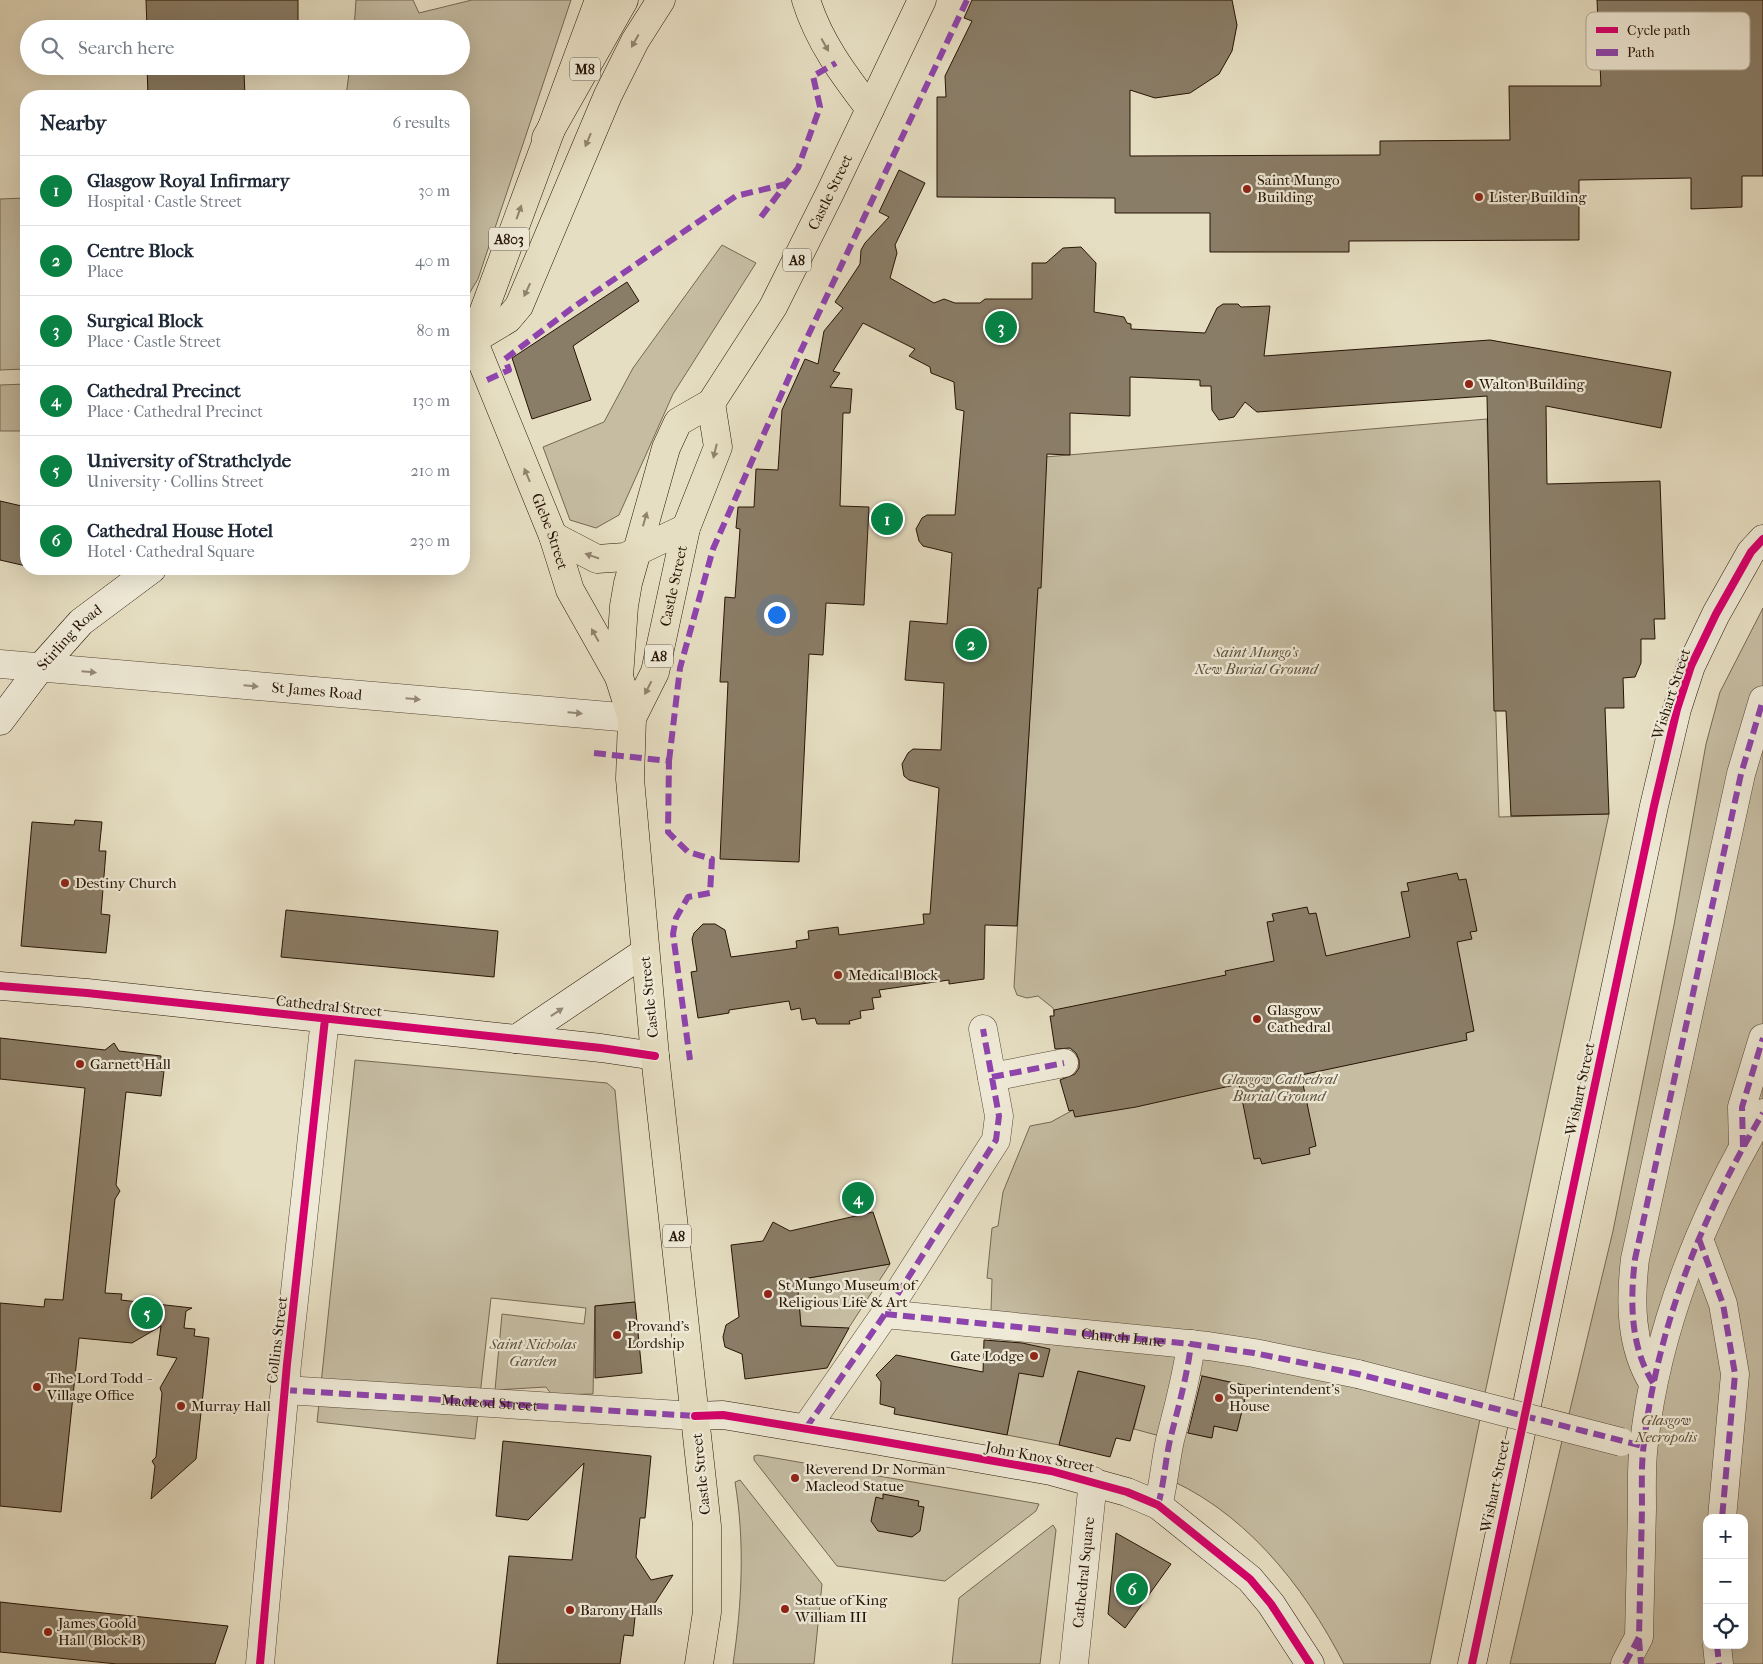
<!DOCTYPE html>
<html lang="en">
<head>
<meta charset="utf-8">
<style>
  body { margin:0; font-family:"IM FELL French Canon",serif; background:#f6f6f7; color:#1f2937 }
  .controls { position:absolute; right:15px; bottom:15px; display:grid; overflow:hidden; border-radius:10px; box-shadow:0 5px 20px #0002 }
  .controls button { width:45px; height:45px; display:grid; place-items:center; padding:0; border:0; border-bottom:1px solid #e0e1e3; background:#fff; color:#1f2937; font:25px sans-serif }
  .you { position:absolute; left:776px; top:614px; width:18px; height:18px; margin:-12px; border:4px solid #fff; border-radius:50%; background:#1a73e8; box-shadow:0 0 0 8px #1a73e833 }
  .badge { display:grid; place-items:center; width:32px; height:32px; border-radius:50%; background:#0b8043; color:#fff; font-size:16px; font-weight:700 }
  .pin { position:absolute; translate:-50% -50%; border:2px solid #fff; box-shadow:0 1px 5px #0006 }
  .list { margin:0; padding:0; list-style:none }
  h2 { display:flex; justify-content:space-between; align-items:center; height:65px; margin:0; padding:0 20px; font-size:21px }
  h2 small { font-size:16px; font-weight:400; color:#747a83 }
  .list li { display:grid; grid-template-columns:32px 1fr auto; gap:15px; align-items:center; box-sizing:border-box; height:70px; padding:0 20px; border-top:1px solid #e0e1e3 }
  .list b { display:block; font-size:19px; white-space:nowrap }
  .list p { margin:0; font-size:16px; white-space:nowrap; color:#747a83 }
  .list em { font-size:16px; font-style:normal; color:#747a83 }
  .icon { flex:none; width:28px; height:28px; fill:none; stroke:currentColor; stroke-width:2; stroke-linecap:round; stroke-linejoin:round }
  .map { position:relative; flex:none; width:1763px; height:1664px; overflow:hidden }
  .search { position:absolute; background:#fff; box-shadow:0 5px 20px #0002; left:20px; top:20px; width:450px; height:55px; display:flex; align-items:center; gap:12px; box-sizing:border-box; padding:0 18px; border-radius:28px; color:#747a83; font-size:19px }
  .panel { position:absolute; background:#fff; box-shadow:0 5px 20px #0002; left:20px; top:90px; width:450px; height:485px; border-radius:20px }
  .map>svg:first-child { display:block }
  .green { fill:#c5bca2; stroke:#766854; fill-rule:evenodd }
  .building { fill:#8a7d67; stroke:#261405 }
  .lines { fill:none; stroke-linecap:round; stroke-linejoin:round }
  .street-casing { stroke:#564634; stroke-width:29 }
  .secondary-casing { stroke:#261405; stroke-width:29 }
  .primary-casing { stroke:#261405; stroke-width:29 }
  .highway-casing { stroke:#261405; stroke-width:29 }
  .street { stroke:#efead7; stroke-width:28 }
  .secondary { stroke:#efead7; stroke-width:28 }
  .primary { stroke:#e6dec2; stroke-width:28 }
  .highway { stroke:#e6dec2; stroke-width:28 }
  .street-bridge-casing { stroke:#564634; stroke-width:29; stroke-linecap:butt }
  .street-bridge { stroke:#efead7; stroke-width:28 }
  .quiet { stroke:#8e44ad; stroke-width:6; stroke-dasharray:12 6; stroke-linecap:butt }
  .cycleway-casing { stroke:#efead7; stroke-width:11 }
  .cycleway { stroke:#d6006c; stroke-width:8 }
  .oneway { fill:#90836d }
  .oneway2 { fill:#958a78 }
  .poi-dot { fill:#8f2418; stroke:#efead7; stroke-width:2 }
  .labels { text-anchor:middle; stroke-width:4.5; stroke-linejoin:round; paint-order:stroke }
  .shield { fill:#efead7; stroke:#625444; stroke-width:1 }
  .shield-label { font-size:14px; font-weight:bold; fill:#261405 }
  .poi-label { font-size:15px; fill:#261405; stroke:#efead7; text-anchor:start }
  .street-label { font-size:15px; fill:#261405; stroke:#efead7 }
  .park-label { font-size:15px; font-style:italic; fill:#5e4f3c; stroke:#efead7 }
  .key { fill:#efead7; stroke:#b3aa98; stroke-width:1 }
  .key-label { font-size:14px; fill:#261405 }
</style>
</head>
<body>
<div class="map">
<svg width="1763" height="1664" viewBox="0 0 1763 1664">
  <rect width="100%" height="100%" fill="#e6dec2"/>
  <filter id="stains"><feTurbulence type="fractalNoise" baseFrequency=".004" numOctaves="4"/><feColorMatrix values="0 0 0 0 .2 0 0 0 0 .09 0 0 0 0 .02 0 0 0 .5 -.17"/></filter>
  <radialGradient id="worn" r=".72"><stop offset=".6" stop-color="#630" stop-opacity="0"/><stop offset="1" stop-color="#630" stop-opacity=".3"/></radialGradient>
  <path class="green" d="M356,0H413L419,13L472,0H571L478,279L464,302V96H346L350,66H461V29H354Z
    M26,198V369L0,370V199Z
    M722,245L756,263L673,394L619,515L596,528L570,520L543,447L604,422L633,368Z
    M26,384V431H0V385Z
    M1487,419L1499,817L1609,814L1485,1393L1569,1414L1613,1231L1674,925L1706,744L1720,692L1763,608V1664H1510L1562,1441L1480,1419L1430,1664H1344C1303,1584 1242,1507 1156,1474L1160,1436L1134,1429L1144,1386L1078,1371L1059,1445L1007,1435L1018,1379L990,1343L992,1279L987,1278L992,1228L998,1226L1003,1192L1030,1126L1051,1122L1073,1110L1053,1008L1038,996L1027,998L1017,995L1014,987L1045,457ZM1198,1375L1248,1386L1237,1431L1214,1426L1211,1438L1181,1431ZM1707,1518H1744V1645H1707Z
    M355,1060L607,1083L615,1090L635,1302L595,1306L593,1394L552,1395L546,1387L495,1390L502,1314L584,1324L586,1308L491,1298L475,1439L317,1422Z
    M890,1264L848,1329L840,1328L805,1371L797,1280Z
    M758,1455L1039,1504L1036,1511L945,1581L837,1566L754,1460V1456Z
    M740,1480L822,1584L814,1664H733C742,1603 745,1542 735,1482Z
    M1053,1525L1056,1530L1040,1664H952L959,1598Z"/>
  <path class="building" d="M146,0H298V29H147Z
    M972,0H1232L1237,25L1232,51L1219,74L1190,93L1155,98L1130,90V156L1380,155V141L1510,140L1509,86H1601L1597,0H1763V176H1742V207L1691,209V178L1579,180V240L1349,241V252H1210V213H1115V198L937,197V97H946L945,76L972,21L964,18Z
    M147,66H299V72L244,73L245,96H148Z
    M899,170L925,183L895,245L897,253L890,278L934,303L944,299L955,303H980L985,299H1032V263H1046L1063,248L1081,247L1096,263L1094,312L1124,317L1127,323L1131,324V329L1205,333L1217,308L1223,304H1238L1241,307L1270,306L1264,356L1490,340L1671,372L1661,428L1546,406L1547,484L1660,481L1665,619H1654L1655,639H1641V663L1635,677L1623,678L1624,708H1605L1609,814L1511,816L1506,711H1494L1487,396L1257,412L1245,402L1234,417L1219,420L1212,410L1211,386H1200V380L1130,377V416L1070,413V455L1047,454L1041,588H1038L1017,926L985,925L984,979L949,984V980L879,990L881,997L872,998L874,1009L860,1011L861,1018L849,1021L850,1024H817L815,1018L802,1020L800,1008L791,1010L789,1001L729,1010V1013L698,1018L691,972L697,971L692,939L694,933L703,924H715L725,930L731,957L797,948L796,941L809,939L808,931L838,927L839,935L924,924L923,914H930L939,788L909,780L904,776L902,764L908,753L913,749L941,750L944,683L905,680L910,621L947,624L952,553L923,546L919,541L916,529L922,518L927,515H955L964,411L956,409L954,382L931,373L930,367L909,356L915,349L863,323L833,371L840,373L830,387L852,389L850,413H843L840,506L869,507L864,605L826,603L823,655L809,654L799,862L720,859L728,682H720L725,597L735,598L740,529L736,528L738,507H754L756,469L778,470L782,410L805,359L818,364L824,331L843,308L835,302L860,264L861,250L865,243L889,217L879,212Z
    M627,282L639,301L573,346L591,400L532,419L512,358Z
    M0,501L26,507V566L0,560Z
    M75,820L102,822L99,851H106L101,914L110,915L106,953L21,946L32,822L74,825Z
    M1457,873L1459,880L1466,879L1477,931L1470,932L1472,939L1457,942L1474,1031L1466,1033L1467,1040L1301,1075L1316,1146L1309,1148L1310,1154L1262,1164L1260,1158L1254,1159L1239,1084L1136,1107L1075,1117L1073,1110L1069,1111L1060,1080L1075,1074L1079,1068V1060L1076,1053L1070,1048L1055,1049L1050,1016H1054V1010L1226,975L1225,971L1274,961L1267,922L1274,921L1272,914L1307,907L1309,914L1316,913L1326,956L1410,937L1401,892L1409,891L1407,883Z
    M286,910L498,931L494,977L281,957Z
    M0,1038L105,1050L114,1043L119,1051L161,1056L160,1071H164L161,1096L126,1092L116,1185L120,1191L115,1199L105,1293L122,1294L121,1300L192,1308L186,1311L184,1328L195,1329L194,1336L209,1338L196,1459L151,1499L155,1466L152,1461L156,1457L162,1393L160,1388L177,1358L157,1355L161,1326L132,1343L79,1338L61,1512L0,1506V1303L44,1307L45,1299L63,1300L85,1088L0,1079Z
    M873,1212L890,1264L797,1280L801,1326L849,1328L827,1368L745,1379L742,1354L725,1347L723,1337L726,1325L739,1317L731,1245L763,1241L773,1222L790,1231Z
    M635,1302L642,1373L595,1378V1306Z
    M984,1340L1022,1343L1050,1349L1043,1377L1019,1373L1007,1435L894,1414L895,1408L880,1404L881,1382L876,1375L896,1355L983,1372Z
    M1078,1371L1145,1386L1130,1441L1116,1438L1110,1457L1059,1445Z
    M1202,1376L1248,1386L1237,1431L1214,1426L1212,1438L1188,1433Z
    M503,1441L651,1456L645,1518H640L636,1557L651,1580L673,1575L651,1609L635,1617L633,1636L624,1635L620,1664H497L509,1556L572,1560L584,1463L528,1520L496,1516Z
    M883,1494L919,1501L918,1506L924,1507L920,1531L912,1537L878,1531L871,1521L876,1497L883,1499Z
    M1116,1533L1171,1564L1125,1628L1108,1614Z
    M0,1602L27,1605L228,1626L215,1664H117L0,1652Z"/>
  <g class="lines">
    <defs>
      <g id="street">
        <path id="s1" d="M0,664L632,718"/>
        <path d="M992,1077L1064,1063"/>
        <path d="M1743,1147L1742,1107L1763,1038"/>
        <path d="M1699,1239L1723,1304L1735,1374L1722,1518"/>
        <path id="s2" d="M885,1314L1208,1346L1254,1353L1358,1374"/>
        <path d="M1653,1383C1630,1346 1630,1301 1635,1259L1741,774L1763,700"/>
        <path id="s3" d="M285,1390L695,1416"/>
        <path d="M806,1428L885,1314L996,1140L999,1116L983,1029"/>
        <path d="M1158,1505C1164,1484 1165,1462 1170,1440C1178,1408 1187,1377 1191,1344"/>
        <path d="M1717,1645L1719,1664"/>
        <path d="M260,1664L287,1364L325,1019"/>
        <path id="s4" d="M1074,1664L1093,1481"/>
        <path d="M1625,1664L1639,1637C1640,1594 1641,1551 1642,1508C1642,1486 1641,1464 1644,1443C1657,1327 1703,1213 1763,1113"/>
      </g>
      <g id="secondary">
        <path id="s5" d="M0,721L40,668L81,622L152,569"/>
        <path d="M0,986L87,993L601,1048L655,1056"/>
        <path d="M516,1039L645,952"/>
        <path d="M695,1416L723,1415L874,1440L1051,1471L1127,1492L1158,1505L1250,1579L1271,1604L1310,1664"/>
        <path d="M1472,1664L1654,806L1677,709L1691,666L1716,614L1751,552L1763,539"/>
      </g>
      <g id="primary">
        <path id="s6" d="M599,0L473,340L553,536L570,590L619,677L632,718"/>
        <path d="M806,0C819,42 844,75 870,109"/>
        <path d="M553,536L597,559L625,557L686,528"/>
        <path id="s7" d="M619,677L624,606L628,583L666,448L678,422L711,403L773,307L830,193L922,0"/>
        <path id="s8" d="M699,1664L707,1612V1526L655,1056L630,779L632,718L655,672L686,528L718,447L711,403"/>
      </g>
      <path id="highway" d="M546,138L624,0
        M473,340L508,319L519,306L608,95L635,41L661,0"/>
    </defs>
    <use href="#street" class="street-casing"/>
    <use href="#secondary" class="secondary-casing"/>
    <use href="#primary" class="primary-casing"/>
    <use href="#highway" class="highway-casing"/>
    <use href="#street" class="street"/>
    <use href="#secondary" class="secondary"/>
    <use href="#primary" class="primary"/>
    <use href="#highway" class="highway"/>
    <defs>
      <path id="street-bridge" d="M1358,1374L1621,1442"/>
    </defs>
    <use href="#street-bridge" class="street-bridge-casing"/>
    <use href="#street-bridge" class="street-bridge"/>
    <path class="quiet" d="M761,217L798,168L820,107L813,76L836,63
      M487,380L509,370L505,359L575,306L736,196L786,184
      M594,753L669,761L668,832L688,852L712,859L710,893L688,897L676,918L673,934L690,1060
      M669,761L680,668L713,549L797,359L967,0
      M992,1077L1064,1063
      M1743,1147L1742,1107L1763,1038
      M1699,1239L1723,1304L1735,1374L1722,1518
      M885,1314L1191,1344L1254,1353L1358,1374L1643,1446
      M1653,1383C1630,1346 1630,1301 1635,1259L1741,774L1763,700
      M285,1390L695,1416
      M806,1428L885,1314L996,1140L999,1116L983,1029
      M1158,1505C1164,1484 1165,1462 1170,1440C1178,1408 1187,1377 1191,1344
      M1639,1639L1641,1664
      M1717,1645L1719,1664
      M1625,1664L1639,1637C1640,1594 1641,1551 1642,1508C1642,1486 1641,1464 1644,1443C1657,1327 1703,1213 1763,1113"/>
    <defs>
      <path id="cycleway" d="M0,986L87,993L601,1048L655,1056
        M695,1416L723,1415L874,1440L1051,1471L1127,1492L1158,1505L1250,1579L1271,1604L1310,1664
        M260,1664L287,1364L325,1019
        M1472,1664L1654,806L1677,709L1691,666L1716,614L1751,552L1763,539"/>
    </defs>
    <use href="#cycleway" class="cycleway-casing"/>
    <use href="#cycleway" class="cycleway"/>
  </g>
  <defs><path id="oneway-solid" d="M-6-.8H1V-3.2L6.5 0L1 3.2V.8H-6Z" transform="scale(1.25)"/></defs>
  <g class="oneway">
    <use href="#oneway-solid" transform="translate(635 41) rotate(119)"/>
    <use href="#oneway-solid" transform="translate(825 45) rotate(61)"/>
    <use href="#oneway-solid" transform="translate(588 140) rotate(113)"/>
    <use href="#oneway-solid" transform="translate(519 212) rotate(-70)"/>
    <use href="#oneway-solid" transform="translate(527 290) rotate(115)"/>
    <use href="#oneway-solid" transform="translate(715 451) rotate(104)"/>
    <use href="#oneway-solid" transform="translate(527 475) rotate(-113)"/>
    <use href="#oneway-solid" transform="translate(645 519) rotate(-74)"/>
    <use href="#oneway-solid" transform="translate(592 556) rotate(-161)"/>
    <use href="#oneway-solid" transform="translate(595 635) rotate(-119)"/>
    <use href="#oneway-solid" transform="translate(648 688) rotate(117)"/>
  </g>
  <g class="oneway2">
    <use href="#oneway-solid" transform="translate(89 672) rotate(5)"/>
    <use href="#oneway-solid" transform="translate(251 686) rotate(5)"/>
    <use href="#oneway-solid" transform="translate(413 699) rotate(5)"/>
    <use href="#oneway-solid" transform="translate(575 713) rotate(5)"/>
    <use href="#oneway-solid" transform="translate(557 1012) rotate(-34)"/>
  </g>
  <g class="poi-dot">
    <circle cx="1247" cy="189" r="5"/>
    <circle cx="1479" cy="197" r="5"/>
    <circle cx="1469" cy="384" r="5"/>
    <circle cx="65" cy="883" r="5"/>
    <circle cx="838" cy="975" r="5"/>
    <circle cx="1257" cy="1019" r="5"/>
    <circle cx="80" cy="1064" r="5"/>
    <circle cx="768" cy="1294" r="5"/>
    <circle cx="617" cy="1335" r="5"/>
    <circle cx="1034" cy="1356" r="5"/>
    <circle cx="37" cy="1387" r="5"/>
    <circle cx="1219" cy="1398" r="5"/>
    <circle cx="181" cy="1406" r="5"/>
    <circle cx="795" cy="1478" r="5"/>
    <circle cx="785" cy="1609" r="5"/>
    <circle cx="570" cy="1610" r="5"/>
    <circle cx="48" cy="1632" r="5"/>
  </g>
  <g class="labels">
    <g class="shield">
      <rect x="570" y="57.5" width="30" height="23" rx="4"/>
      <rect x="489" y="227.5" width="40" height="23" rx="4"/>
      <rect x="783" y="248.5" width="28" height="23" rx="4"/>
      <rect x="645" y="644.5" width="28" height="23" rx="4"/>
      <rect x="663" y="1224.5" width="28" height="23" rx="4"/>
    </g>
    <g class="shield-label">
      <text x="585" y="74">M8</text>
      <text x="509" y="244">A803</text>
      <text x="797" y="265">A8</text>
      <text x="659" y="661">A8</text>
      <text x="677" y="1241">A8</text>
    </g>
    <g class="poi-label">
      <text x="1257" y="185">Saint Mungo<tspan x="1257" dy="17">Building</tspan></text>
      <text x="1489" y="202">Lister Building</text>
      <text x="1479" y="389">Walton Building</text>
      <text x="75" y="888">Destiny Church</text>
      <text x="848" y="980">Medical Block</text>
      <text x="1267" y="1015">Glasgow<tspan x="1267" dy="17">Cathedral</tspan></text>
      <text x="90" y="1069">Garnett Hall</text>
      <text x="778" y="1290">St Mungo Museum of<tspan x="778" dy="17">Religious Life &amp; Art</tspan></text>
      <text x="627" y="1331">Provand's<tspan x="627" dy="17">Lordship</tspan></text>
      <text x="1024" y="1361" text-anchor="end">Gate Lodge</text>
      <text x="47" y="1383">The Lord Todd -<tspan x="47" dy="17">Village Office</tspan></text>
      <text x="1229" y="1394">Superintendent's<tspan x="1229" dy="17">House</tspan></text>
      <text x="191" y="1411">Murray Hall</text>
      <text x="805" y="1474">Reverend Dr Norman<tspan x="805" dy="17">Macleod Statue</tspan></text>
      <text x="795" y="1605">Statue of King<tspan x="795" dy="17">William III</tspan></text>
      <text x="580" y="1615">Barony Halls</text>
      <text x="58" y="1628">James Goold<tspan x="58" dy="17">Hall (Block B)</tspan></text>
    </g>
    <g class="street-label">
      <text dy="5" stroke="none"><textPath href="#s7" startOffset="544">Castle Street</textPath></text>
      <text dy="5" stroke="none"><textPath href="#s6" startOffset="569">Glebe Street</textPath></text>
      <text dy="5" stroke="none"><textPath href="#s8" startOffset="1090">Castle Street</textPath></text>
      <text dy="5" stroke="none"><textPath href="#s5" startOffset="109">Stirling Road</textPath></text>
      <text dy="5" stroke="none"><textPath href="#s1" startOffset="318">St James Road</textPath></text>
      <text transform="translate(1671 694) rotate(-72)" y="5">Wishart Street</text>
      <text transform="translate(649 997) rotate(-96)" y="5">Castle Street</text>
      <text transform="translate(329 1006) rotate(6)" y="5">Cathedral Street</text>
      <text transform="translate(1580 1089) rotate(-78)" y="5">Wishart Street</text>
      <text dy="5" stroke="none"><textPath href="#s2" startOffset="239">Church Lane</textPath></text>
      <text transform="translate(277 1340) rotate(-83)" y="5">Collins Street</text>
      <text dy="5" stroke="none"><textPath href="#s3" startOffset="205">Macleod Street</textPath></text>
      <text transform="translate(1040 1457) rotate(11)" y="5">John Knox Street</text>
      <text transform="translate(701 1474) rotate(-96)" y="5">Castle Street</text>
      <text transform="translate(1495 1486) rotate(-78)" y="5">Wishart Street</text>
      <text dy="5" stroke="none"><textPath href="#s4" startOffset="92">Cathedral Square</textPath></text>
    </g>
    <g class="park-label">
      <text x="1256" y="657">Saint Mungo's<tspan x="1256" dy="17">New Burial Ground</tspan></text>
      <text x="1279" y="1084">Glasgow Cathedral<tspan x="1279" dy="17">Burial Ground</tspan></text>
      <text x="533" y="1349">Saint Nicholas<tspan x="533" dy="17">Garden</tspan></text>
      <text x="1666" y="1425">Glasgow<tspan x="1666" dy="17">Necropolis</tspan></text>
    </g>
  </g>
  <rect x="1586" y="12" width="164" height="58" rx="8" class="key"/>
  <rect x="1596" y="27" width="22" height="6" fill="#d6006c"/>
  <rect x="1596" y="49" width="22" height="7" fill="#8e44ad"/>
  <g class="key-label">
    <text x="1627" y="35">Cycle path</text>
    <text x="1627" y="57">Path</text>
  </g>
  <rect width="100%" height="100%" filter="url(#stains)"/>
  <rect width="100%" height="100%" fill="url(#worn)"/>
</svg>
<div class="controls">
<button>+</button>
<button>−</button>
<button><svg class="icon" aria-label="locate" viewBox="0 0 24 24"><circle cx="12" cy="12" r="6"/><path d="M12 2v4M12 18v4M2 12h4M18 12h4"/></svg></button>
</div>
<div class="you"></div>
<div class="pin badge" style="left:887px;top:519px">1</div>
<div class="pin badge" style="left:971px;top:644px">2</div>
<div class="pin badge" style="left:1001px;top:327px">3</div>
<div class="pin badge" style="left:858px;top:1198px">4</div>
<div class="pin badge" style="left:147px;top:1313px">5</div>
<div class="pin badge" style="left:1132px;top:1589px">6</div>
<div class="search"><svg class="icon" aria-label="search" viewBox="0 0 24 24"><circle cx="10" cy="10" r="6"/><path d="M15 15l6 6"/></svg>Search here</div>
<section class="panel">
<h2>Nearby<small>6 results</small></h2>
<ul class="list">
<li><span class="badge">1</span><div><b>Glasgow Royal Infirmary</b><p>Hospital · Castle Street</p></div><em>30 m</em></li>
<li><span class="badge">2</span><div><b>Centre Block</b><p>Place</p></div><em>40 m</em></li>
<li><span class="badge">3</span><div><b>Surgical Block</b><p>Place · Castle Street</p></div><em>80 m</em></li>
<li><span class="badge">4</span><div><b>Cathedral Precinct</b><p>Place · Cathedral Precinct</p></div><em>130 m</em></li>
<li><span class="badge">5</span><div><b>University of Strathclyde</b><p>University · Collins Street</p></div><em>210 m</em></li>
<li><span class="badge">6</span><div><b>Cathedral House Hotel</b><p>Hotel · Cathedral Square</p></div><em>230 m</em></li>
</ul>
</section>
</div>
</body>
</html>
